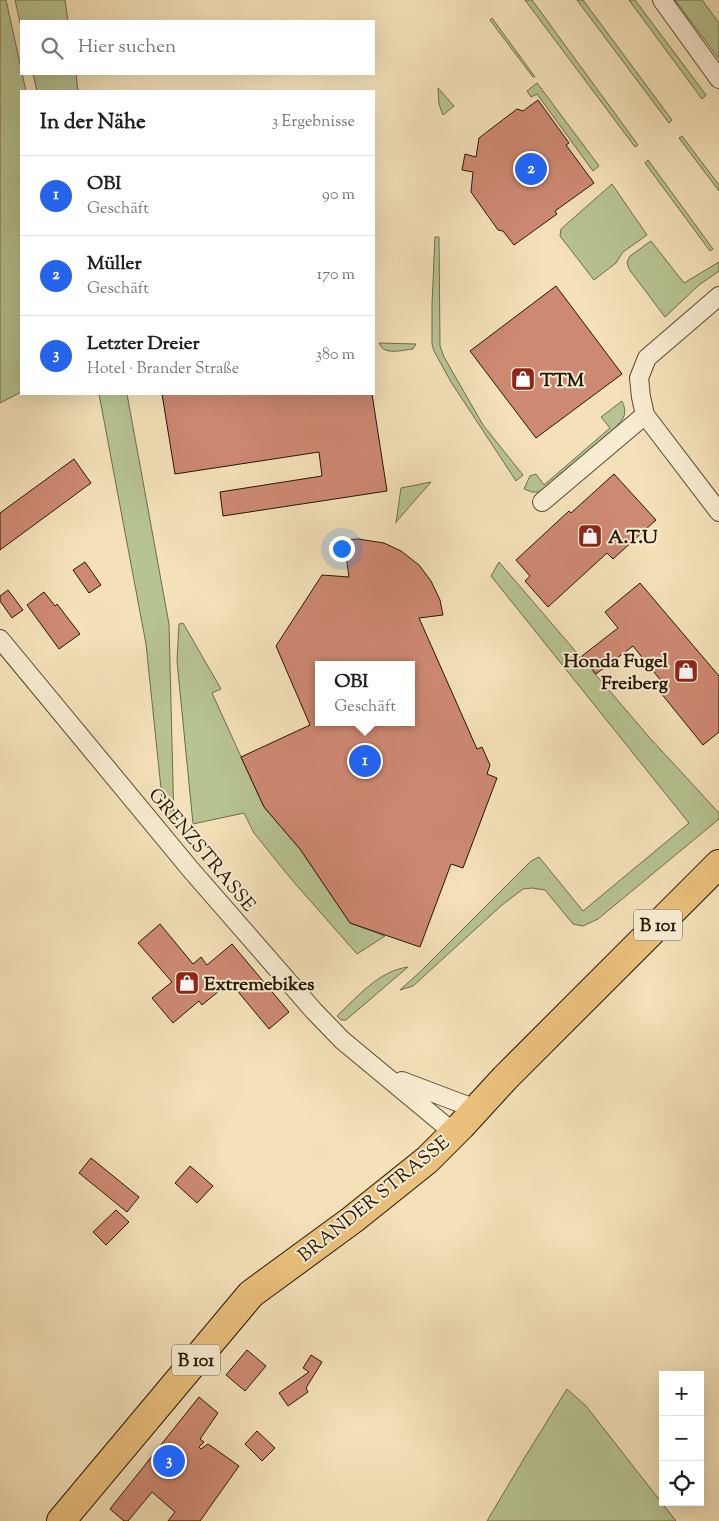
<!DOCTYPE html>
<html lang="de">
<head>
<meta charset="utf-8">
<style>
  body { margin:0; font-family:"Sorts Mill Goudy",serif; background:#f2f2f2; color:#202124 }
  .controls { position:absolute; right:15px; bottom:15px; display:grid; overflow:hidden; border-radius:0px; box-shadow:0 5px 20px #0002 }
  .controls button { width:45px; height:45px; display:grid; place-items:center; padding:0; border:0; border-bottom:1px solid #e0e0e0; background:#fff; color:#202124; font:25px sans-serif }
  .you { position:absolute; left:341px; top:548px; width:18px; height:18px; margin:-12px; border:4px solid #fff; border-radius:50%; background:#1a73e8; box-shadow:0 0 0 8px #1a73e833 }
  .badge { display:grid; place-items:center; width:32px; height:32px; border-radius:50%; background:#2563eb; color:#fff; font-size:16px; font-weight:700 }
  .pin { position:absolute; translate:-50% -50%; border:2px solid #fff; box-shadow:0 1px 5px #0006 }
  .popup { position:absolute; left:315px; top:661px; width:100px; height:65px; box-sizing:border-box; display:grid; place-content:center; border-radius:0px; background:#fff; filter:drop-shadow(0 1px 4px #0005); font-size:16px; white-space:nowrap; color:#757577 }
  .popup b { font-size:19px; color:#202124 }
  .popup::after { content:''; position:absolute; left:50%; top:100%; margin-left:-10px; border:10px solid transparent; border-top-color:#fff }
  .list { margin:0; padding:0; list-style:none }
  h2 { display:flex; justify-content:space-between; align-items:center; height:65px; margin:0; padding:0 20px; font-size:21px }
  h2 small { font-size:16px; font-weight:400; color:#757577 }
  .list li { display:grid; grid-template-columns:32px 1fr auto; gap:15px; align-items:center; box-sizing:border-box; height:80px; padding:0 20px; border-top:1px solid #e0e0e0 }
  .list b { display:block; font-size:19px; white-space:nowrap }
  .list p { margin:0; font-size:16px; white-space:nowrap; color:#757577 }
  .list em { font-size:16px; font-style:normal; color:#757577 }
  .icon { flex:none; width:28px; height:28px; fill:none; stroke:currentColor; stroke-width:2; stroke-linecap:round; stroke-linejoin:round }
  .map { position:relative; flex:none; width:719px; height:1521px; overflow:hidden }
  .search { position:absolute; background:#fff; box-shadow:0 5px 20px #0002; left:20px; top:20px; width:355px; height:55px; display:flex; align-items:center; gap:12px; box-sizing:border-box; padding:0 18px; border-radius:0px; color:#757577; font-size:19px }
  .panel { position:absolute; background:#fff; box-shadow:0 5px 20px #0002; left:20px; top:90px; width:355px; height:305px; border-radius:0px }
  .map>svg:first-child { display:block }
  .green { fill:#b7c392; stroke:#6e6c4b }
  .building { fill:#ce8973; stroke:#251604; fill-rule:evenodd }
  .lines { fill:none; stroke-linecap:round; stroke-linejoin:round }
  .street-casing { stroke:#594931; stroke-width:20 }
  .primary-casing { stroke:#251604; stroke-width:30 }
  .street { stroke:#f8ecd2; stroke-width:18 }
  .primary { stroke:#eac07c; stroke-width:28 }
  .labels { text-anchor:middle; stroke-width:4; stroke-linejoin:round; paint-order:stroke }
  .shield { fill:#f8ecd2; stroke:#645642; stroke-width:1 }
  .shield-label { font-size:18px; font-weight:bold; fill:#251604 }
  .poi-label { font-size:19px; font-weight:bold; fill:#251604; stroke:#f8ecd2; text-anchor:start }
  .street-label { font-size:19px; fill:#251604; stroke:#f8ecd2 }
</style>
</head>
<body>
<div class="map">
<svg width="719" height="1521" viewBox="0 0 719 1521">
  <rect width="100%" height="100%" fill="#f4e1b9"/>
  <filter id="stains"><feTurbulence type="fractalNoise" baseFrequency=".004" numOctaves="4"/><feColorMatrix values="0 0 0 0 .2 0 0 0 0 .09 0 0 0 0 .02 0 0 0 .5 -.17"/></filter>
  <radialGradient id="worn" r=".72"><stop offset=".6" stop-color="#630" stop-opacity="0"/><stop offset="1" stop-color="#630" stop-opacity=".3"/></radialGradient>
  <path class="green" d="M0,0H6L26,91H21V392L0,403Z
    M15,0H65L68,21H21V27Z
    M525,0H532L638,145L635,147Z
    M577,0H583L672,120L669,123Z
    M629,0H635L706,95L702,99Z
    M675,0H702L719,23V59Z
    M492,18L535,77H533L490,20Z
    M33,74H76L78,91H37Z
    M537,83L599,166L593,171L537,94L531,97L527,91Z
    M438,88L454,106L443,115L439,104Z
    M682,136L719,185V191L679,138Z
    M648,160L713,249L710,251L645,163Z
    M612,184L647,235L623,252L616,263L594,280L560,236L561,229Z
    M435,237H439L440,346L444,357L483,425L523,475L516,481L451,382L434,351L432,344V305Z
    M651,241L684,283L719,262V271L699,285L665,317L629,269L627,262L630,256Z
    M379,343L416,344L413,349C402,350 384,356 379,343Z
    M99,394H127L169,624L174,822L167,815L162,798L146,644Z
    M622,401C624,406 626,410 624,416C621,428 556,480 542,492H532L524,489L530,476L536,474L544,485L610,428L601,417Z
    M431,482L396,522V523L401,488Z
    M499,562L649,737L719,813V819L598,919L583,926L573,924L545,890L532,888L523,889L502,905L413,986L400,990L421,971L531,861L539,857L583,911L689,823L491,576Z
    M183,623L221,689L212,693L264,807L300,849L350,923L385,936L357,954L292,880L254,833L244,813L193,824L177,661L179,624Z
    M408,967L346,1020H341L337,1016C358,996 379,971 408,967Z
    M567,1389L586,1406L676,1521H487L525,1457Z"/>
  <path class="building" d="M538,100L569,143L566,145L594,183L555,211L557,214L514,245L503,231L498,230L471,192L473,172L462,170L465,154L476,157L479,138L517,109L523,111Z
    M556,286L622,374L536,438L470,351Z
    M162,394H372L387,491L223,516L220,492L322,476L319,452L175,474Z
    M74,459L91,483L0,550V513Z
    M614,474L656,520L613,559L607,553L548,607L525,581L530,576L516,560L569,511L571,513Z
    M358,539L384,543L401,551L419,565L431,581L440,600L443,615L419,618L477,749L482,747L490,765L487,774L497,778L463,868L451,864L420,947L350,923L300,849L264,807L241,757L310,725L276,646L322,575L349,577L344,540ZM319,665H411V722H319Z
    M85,562L101,585L89,593L73,570Z
    M640,583L719,676V732L703,745L656,687L662,682L633,646L596,674L582,656L618,628L605,612Z
    M8,590L23,610L12,618L0,601V596Z
    M44,592L55,606L57,604L80,634L59,649L27,605Z
    M160,924L193,964L201,957L207,965L232,944L289,1012L269,1029L230,982L202,1005L199,1001L173,1023L152,998L172,982L138,943Z
    M91,1158L139,1197L127,1212L79,1173Z
    M190,1166L213,1186L197,1203L175,1183Z
    M116,1210L129,1222L106,1245L93,1232Z
    M247,1350L266,1366L245,1391L226,1375Z
    M311,1355L322,1362L306,1388L308,1392L288,1406L279,1393L309,1372L303,1368Z
    M199,1397L218,1413L200,1439L204,1442L199,1447L201,1449L208,1444L239,1466L200,1521H168L175,1512L152,1492L128,1521H124L110,1509Z
    M257,1431L275,1448L262,1461L245,1444Z"/>
  <g class="lines">
    <defs>
      <path id="street" d="M662,0L719,79
        M719,296L647,358L639,378L641,397L645,415L719,512
        M542,502L645,415
        M0,639L191,870L314,1011L342,1040L454,1133
        M402,1081L476,1109"/>
      <path id="primary" d="M61,1521L251,1294L352,1220L427,1160L461,1126L505,1078L719,864"/>
    </defs>
    <use href="#street" class="street-casing"/>
    <use href="#primary" class="primary-casing"/>
    <use href="#street" class="street"/>
    <use href="#primary" class="primary"/>
  </g>
  <defs>
    <symbol id="shop-square" viewBox="-11 -11 22 22"><rect x="-9" y="-9" width="18" height="18" rx="4" fill="#8f2418" stroke="#f8ecd2"/><path d="M-5-2.5h2.3a2.7 3.5 0 0 1 5.4 0H5L5.5 6h-11ZM-1.5-2.5h3a1.5 2.3 0 0 0-3 0Z" fill="#fff"/></symbol>
  </defs>
  <g fill-rule="evenodd">
    <use href="#shop-square" x="509" y="365" width="28" height="28"/>
    <use href="#shop-square" x="576" y="522" width="28" height="28"/>
    <use href="#shop-square" x="672" y="657" width="28" height="28"/>
    <use href="#shop-square" x="173" y="969" width="28" height="28"/>
  </g>
  <g class="labels">
    <g class="shield">
      <rect x="634" y="909.5" width="48" height="31" rx="4"/>
      <rect x="172" y="1344.5" width="48" height="31" rx="4"/>
    </g>
    <g class="shield-label">
      <text x="658" y="931">B 101</text>
      <text x="196" y="1366">B 101</text>
    </g>
    <g class="poi-label">
      <text x="540" y="386">TTM</text>
      <text x="608" y="543">A.T.U</text>
      <text x="668" y="667" text-anchor="end">Honda Fugel<tspan x="668" dy="22">Freiberg</tspan></text>
      <text x="204" y="990">Extremebikes</text>
    </g>
    <g class="street-label">
      <text transform="translate(203 849) rotate(50)" y="7">GRENZSTRASSE</text>
      <text transform="translate(373 1198) rotate(-39)" y="7">BRANDER STRASSE</text>
    </g>
  </g>
  <rect width="100%" height="100%" filter="url(#stains)"/>
  <rect width="100%" height="100%" fill="url(#worn)"/>
</svg>
<div class="controls">
<button>+</button>
<button>−</button>
<button><svg class="icon" aria-label="locate" viewBox="0 0 24 24"><circle cx="12" cy="12" r="6"/><path d="M12 2v4M12 18v4M2 12h4M18 12h4"/></svg></button>
</div>
<div class="you"></div>
<div class="pin badge" style="left:365px;top:761px">1</div>
<div class="popup"><b>OBI</b>Geschäft</div>
<div class="pin badge" style="left:531px;top:169px">2</div>
<div class="pin badge" style="left:169px;top:1461px">3</div>
<div class="search"><svg class="icon" aria-label="search" viewBox="0 0 24 24"><circle cx="10" cy="10" r="6"/><path d="M15 15l6 6"/></svg>Hier suchen</div>
<section class="panel">
<h2>In der Nähe<small>3 Ergebnisse</small></h2>
<ul class="list">
<li><span class="badge">1</span><div><b>OBI</b><p>Geschäft</p></div><em>90 m</em></li>
<li><span class="badge">2</span><div><b>Müller</b><p>Geschäft</p></div><em>170 m</em></li>
<li><span class="badge">3</span><div><b>Letzter Dreier</b><p>Hotel · Brander Straße</p></div><em>380 m</em></li>
</ul>
</section>
</div>
</body>
</html>
